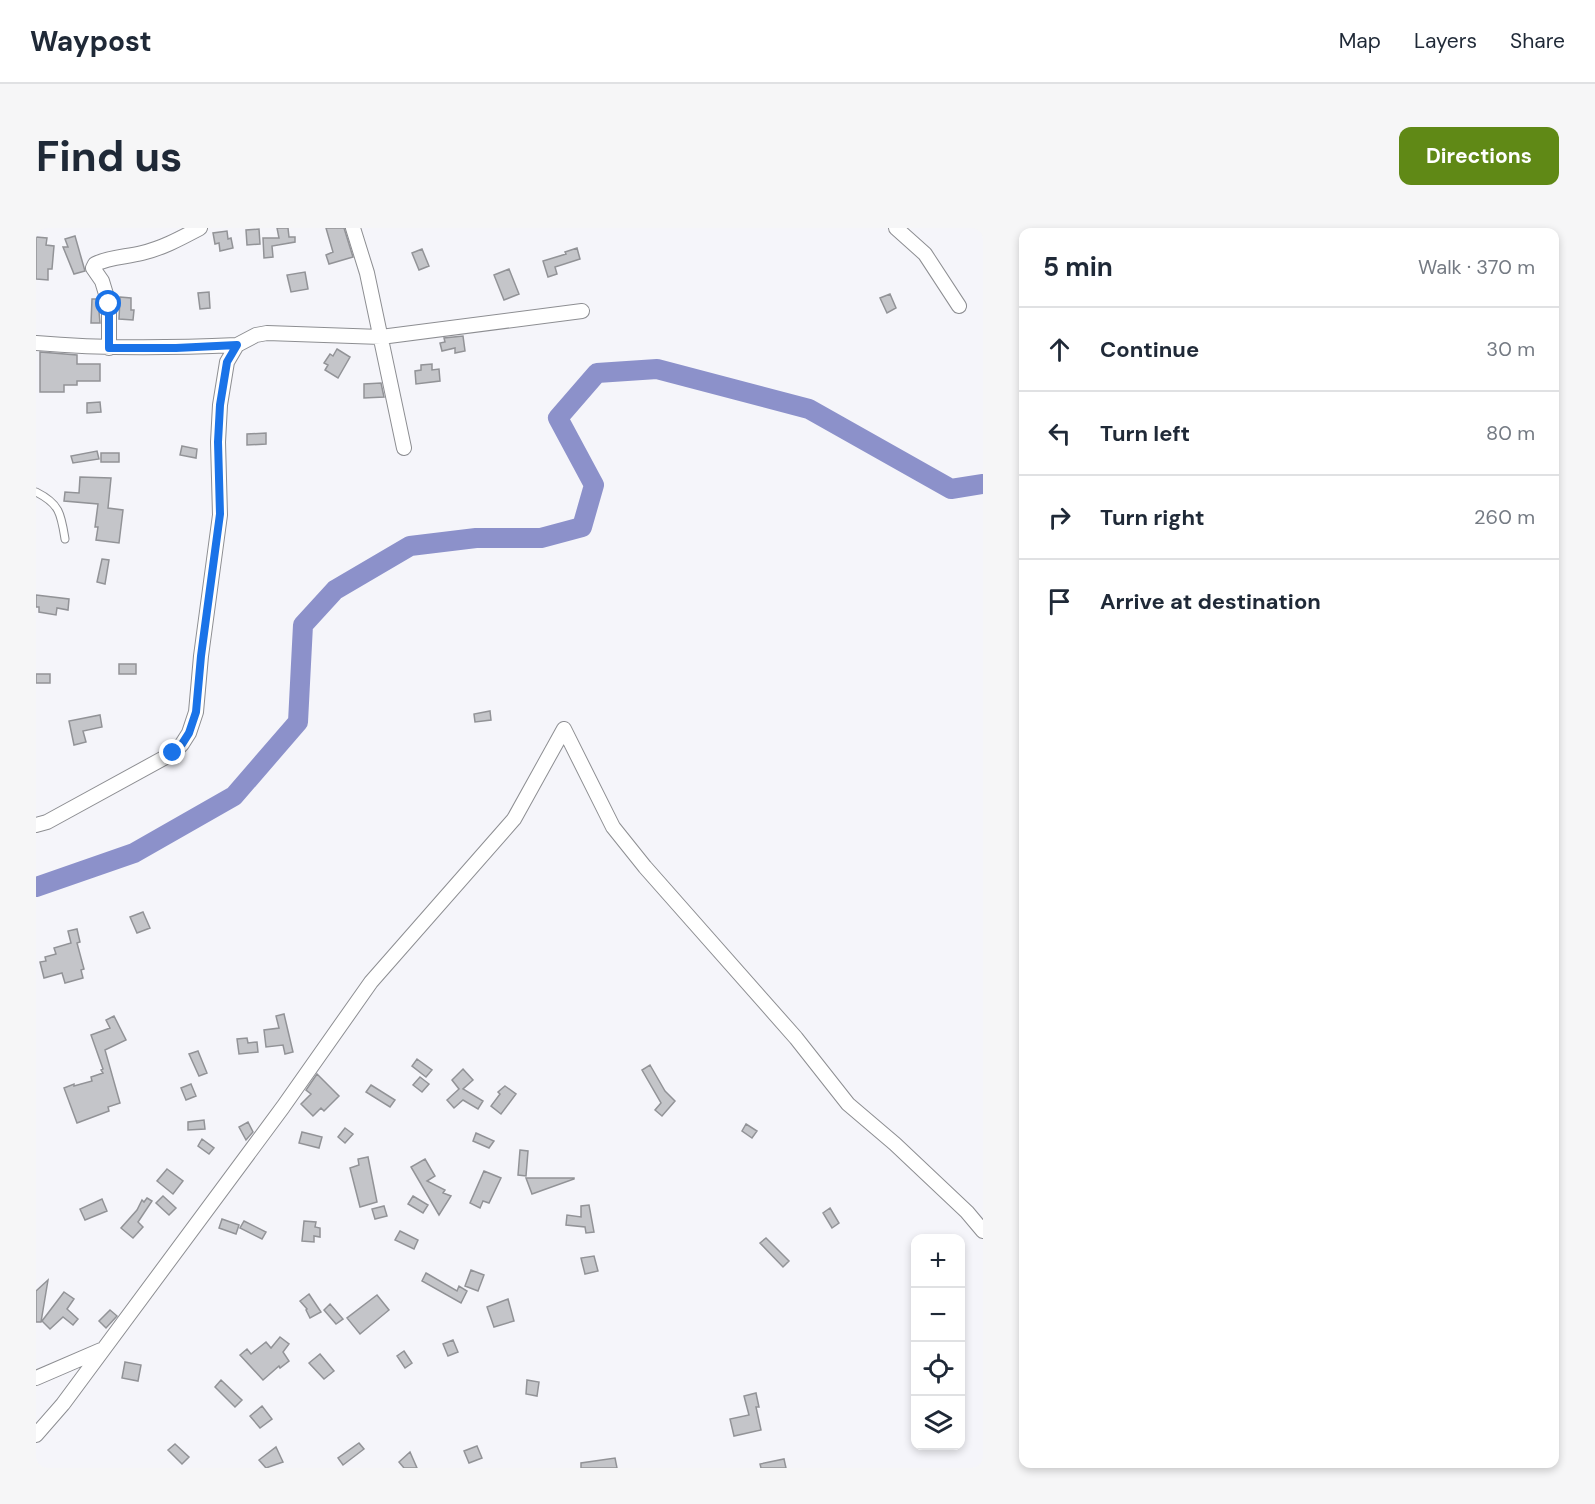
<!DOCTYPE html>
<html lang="en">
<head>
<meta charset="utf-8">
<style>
  body { margin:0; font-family:"DM Sans",sans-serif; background:#f6f6f7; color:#1f2937 }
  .controls { position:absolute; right:18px; bottom:18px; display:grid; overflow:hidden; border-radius:12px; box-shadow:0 3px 9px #0003 }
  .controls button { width:54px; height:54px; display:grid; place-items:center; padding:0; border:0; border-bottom:2px solid #e0e1e3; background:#fff; color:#1f2937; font:30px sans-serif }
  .stop { position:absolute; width:18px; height:18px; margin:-14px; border:4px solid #1a73e8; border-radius:50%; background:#fff }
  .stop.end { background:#1a73e8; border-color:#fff; box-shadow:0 2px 6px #0008 }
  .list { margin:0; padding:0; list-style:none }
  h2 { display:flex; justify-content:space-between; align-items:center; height:78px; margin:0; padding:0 24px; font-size:26px }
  h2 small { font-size:20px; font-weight:400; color:#747a83 }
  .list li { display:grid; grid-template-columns:39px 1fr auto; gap:18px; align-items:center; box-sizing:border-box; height:84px; padding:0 24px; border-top:2px solid #e0e1e3 }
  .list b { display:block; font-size:22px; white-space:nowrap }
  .list em { font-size:20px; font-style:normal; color:#747a83 }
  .icon { flex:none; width:33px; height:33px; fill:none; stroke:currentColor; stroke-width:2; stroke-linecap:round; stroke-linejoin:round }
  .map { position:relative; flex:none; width:947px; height:1240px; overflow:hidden; border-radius:12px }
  header { display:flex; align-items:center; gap:36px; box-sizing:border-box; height:84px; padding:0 30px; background:#fff; border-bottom:2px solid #e0e1e3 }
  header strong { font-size:28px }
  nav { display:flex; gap:33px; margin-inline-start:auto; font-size:21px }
  .intro { display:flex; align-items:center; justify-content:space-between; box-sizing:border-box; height:144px; padding:0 36px }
  h1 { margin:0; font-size:42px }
  .button { padding:15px 27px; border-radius:12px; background:#608916; color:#fff; font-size:21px; font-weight:700 }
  main { display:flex; gap:36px; padding:0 36px }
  aside { flex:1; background:#fff; border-radius:12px; box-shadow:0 3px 9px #0003 }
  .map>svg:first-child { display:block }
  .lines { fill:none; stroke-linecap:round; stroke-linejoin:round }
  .river { stroke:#8c91ca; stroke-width:20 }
  .building { fill:#c4c5c9; stroke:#929397; stroke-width:1.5 }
  .lane-casing { stroke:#8d8e92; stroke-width:9 }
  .street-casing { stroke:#8d8e92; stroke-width:16 }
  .lane { stroke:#fff; stroke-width:7 }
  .street { stroke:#fff; stroke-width:14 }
  .route { stroke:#1a73e8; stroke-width:8 }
</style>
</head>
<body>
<header>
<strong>Waypost</strong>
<nav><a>Map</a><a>Layers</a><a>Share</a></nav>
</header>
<div class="intro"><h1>Find us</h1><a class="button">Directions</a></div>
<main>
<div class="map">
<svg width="947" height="1240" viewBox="0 0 947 1240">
  <rect width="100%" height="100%" fill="#f5f5fa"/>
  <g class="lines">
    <path class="river" d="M0,659L98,625L198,568L262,494L267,397L299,362L374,318L440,310H505L546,299L558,257L522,190L561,145L621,141L773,181L915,261L947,256"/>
  </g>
  <path class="building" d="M241,0H252L253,9H259V14L236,18L237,29L228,30L227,10H243Z
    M290,0H308L317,29L293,36L290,27L297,24Z
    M223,1L224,16L211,17L210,2Z
    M191,3L192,11L195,10L197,20L184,23L183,15L179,16L177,5Z
    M39,8L49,43L38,46L27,19H32L29,11Z
    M0,9L11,10L10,17L18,18L16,41H12V52L0,51Z
    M541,20L544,31L519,39L521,46L512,49L507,33L530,26L529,24Z
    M386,21L393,38L383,42L376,25Z
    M473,41L483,66L468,72L458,47Z
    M269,44L272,61L255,64L251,47Z
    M173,64L174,80L164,81L162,65Z
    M854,66L860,80L851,85L844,70Z
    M84,69L95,70V82H98L97,92L83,91Z
    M56,71H62L64,95H55Z
    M427,108L429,123L419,125V120L406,123L404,115L409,114L408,110Z
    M301,121L314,129L302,150L289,142L292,137L288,135L294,126L297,128Z
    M4,124L41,127V136H64V153H41V157H28V164H4Z
    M396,136V142L403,141L404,153L380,156L379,143L385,142V137Z
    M345,155L348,169L328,170V156Z
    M64,174L65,184L51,185V175Z
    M230,205V216L211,217V206Z
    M146,218L161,221L160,230L144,227Z
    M61,223L63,231L37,235L35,228Z
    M65,225H83V234H65Z
    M44,249L75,250L72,280L87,282L83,315L60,312L62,299H59L62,276L28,273L29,264L43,265Z
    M66,331L73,332L69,356L61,354Z
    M0,367L33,371L32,382L21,380L20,387L3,384V379H0Z
    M83,436H100V446H83Z
    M0,446H14V455H0Z
    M454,483L455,492L439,494L438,486Z
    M64,487L66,499L47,503L50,514L38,517L33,493Z
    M107,684L114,700L101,705L94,689Z
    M41,701L44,714L41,715L48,741L45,742L47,750L29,755L26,745L8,750L4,734L10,733L9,729L20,726L18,720L35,715L32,703Z
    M248,786L257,824L249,826L247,817L230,819L228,802L243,800L240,788Z
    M78,788L90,812L69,822L84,875L72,879L73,883L41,895L28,860L38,856V858L56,853L55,849L67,845L65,842L67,841L55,807L74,800L70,792Z
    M211,810L212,815L221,814L222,824L203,826L201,811Z
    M162,823L171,845L163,848L153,826Z
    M381,831L396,842L390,849L376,838Z
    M614,837L629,863L639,873L626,888L619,882L625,875L606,842Z
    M427,841L437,852L427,861L447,873L442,881L427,872L418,880L411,872L423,861L416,852Z
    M281,846L303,868L288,883L285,880L277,888L265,876L275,866L270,862Z
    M384,849L393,856L386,864L377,857Z
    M155,856L160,868L150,872L145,860Z
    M335,857L359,872L354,879L330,864Z
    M469,858L480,866L465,886L455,878L464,866L462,864Z
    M168,892L169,901L152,902V894Z
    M212,894L217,904L210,912L203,899Z
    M710,896L721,903L716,910L706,903Z
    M309,900L317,906L309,915L302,909Z
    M266,904L286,909L283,920L263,915Z
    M440,905L458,913L453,920L437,913Z
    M166,911L178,920L173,926L162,918Z
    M484,922L492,923L490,948L482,947Z
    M332,929L341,974L324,979L314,940L323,937L322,931Z
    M389,931L399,948L391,953L409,962L407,965L415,968L403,987L375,939Z
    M131,941L147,953L137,966L121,953Z
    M448,943L465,950L453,975L447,973L444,980L434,975Z
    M490,950H538V951L496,966Z
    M127,968L140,980L133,987L120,975Z
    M377,968L392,977L387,985L372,976Z
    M111,970L116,973L102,994L107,999L97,1010L85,1000L101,982L106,972L108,974Z
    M66,971L71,983L49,992L44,981Z
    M553,977L558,1004L550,1005L549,999L530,997L531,987L545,989V978Z
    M348,978L351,988L339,991L336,981Z
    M794,980L803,995L796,1000L787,985Z
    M186,991L203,997L200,1006L183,1000Z
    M208,993L230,1004L226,1011L204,1000Z
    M268,993L280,994L279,999L284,1000V1009L278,1008V1014L266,1013Z
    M364,1003L382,1012L378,1021L359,1012Z
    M730,1010L753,1033L747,1039L724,1015Z
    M558,1028L562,1043L549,1046L545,1030Z
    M435,1042L448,1047L442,1063L429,1058Z
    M390,1045L421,1063L423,1058L431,1063L425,1075L386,1053Z
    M12,1052L5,1094H0V1063Z
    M28,1064L38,1071L31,1081L42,1091L37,1097L27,1089L14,1101L6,1093Z
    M273,1066L285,1084L274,1090L270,1082L271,1081L264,1073Z
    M341,1067L353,1082L324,1106L311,1090Z
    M472,1071L478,1093L458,1099L451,1079Z
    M294,1076L307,1091L300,1096L288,1082Z
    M74,1082L81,1088L70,1100L63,1093Z
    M244,1109L253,1116L247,1124L253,1133L244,1140L243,1138L227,1152L204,1127L211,1121L215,1126L230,1114L235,1120Z
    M417,1112L422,1124L412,1128L407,1116Z
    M368,1123L376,1135L369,1140L361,1128Z
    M284,1126L298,1143L288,1151L273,1135Z
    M89,1134L105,1137L102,1153L86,1150Z
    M185,1152L206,1172L199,1179L179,1159Z
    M491,1152L503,1154L501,1168L490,1166Z
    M720,1165L723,1179H720L725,1202L698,1208L694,1191L713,1187L708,1168Z
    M226,1178L236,1191L224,1200L214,1188Z
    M323,1215L328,1221L307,1237L302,1230Z
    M139,1216L153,1229L146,1236L132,1222Z
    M441,1218L446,1230L433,1235L428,1223Z
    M240,1219L247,1234L230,1240L223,1232Z
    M374,1224L381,1240H368L363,1234Z
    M579,1230L581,1240H545V1235Z
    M748,1231L750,1240H725L724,1236Z"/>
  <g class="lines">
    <defs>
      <path id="lane" d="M0,264C24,276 25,286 29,311"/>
      <path id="street" d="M317,0L331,45L368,220
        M860,0L889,26L923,78
        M0,115C67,121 133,120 201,117
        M73,120V76L66,53L57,40L59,36C74,29 90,29 106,25C127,20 145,10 164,0
        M528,501L577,599L609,639L760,810L812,876L859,916L931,984L947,1003
        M0,597L11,594L137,525L146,516L153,505L160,484L165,428L184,287L182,214L184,177L191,134L201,117L220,107L231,105L345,109L546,83
        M0,1150L65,1122
        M0,1207L27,1176L247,879L335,754L478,591L528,501"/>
    </defs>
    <use href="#lane" class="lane-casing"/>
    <use href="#street" class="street-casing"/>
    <use href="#lane" class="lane"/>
    <use href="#street" class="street"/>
  </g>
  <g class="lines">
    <path class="route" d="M73,76V120H140L201,117L191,134L184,177L182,214L184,286L165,428L160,484L153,505L146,516L137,525"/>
  </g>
</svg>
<div class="controls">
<button>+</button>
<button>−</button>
<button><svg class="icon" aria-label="locate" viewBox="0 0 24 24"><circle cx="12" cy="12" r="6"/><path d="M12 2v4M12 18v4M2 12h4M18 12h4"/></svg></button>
<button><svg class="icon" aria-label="layers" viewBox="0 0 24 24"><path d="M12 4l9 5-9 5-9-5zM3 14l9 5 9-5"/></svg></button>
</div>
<div class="stop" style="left:73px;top:76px"></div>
<div class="stop end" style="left:137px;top:525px"></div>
</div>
<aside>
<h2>5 min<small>Walk · 370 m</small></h2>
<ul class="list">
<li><svg class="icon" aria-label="ahead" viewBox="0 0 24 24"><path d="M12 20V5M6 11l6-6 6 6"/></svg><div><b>Continue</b></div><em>30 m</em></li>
<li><svg class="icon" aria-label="left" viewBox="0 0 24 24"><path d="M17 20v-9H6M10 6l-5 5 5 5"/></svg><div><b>Turn left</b></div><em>80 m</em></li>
<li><svg class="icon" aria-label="right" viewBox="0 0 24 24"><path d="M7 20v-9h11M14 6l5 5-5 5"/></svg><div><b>Turn right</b></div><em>260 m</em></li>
<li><svg class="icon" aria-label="arrive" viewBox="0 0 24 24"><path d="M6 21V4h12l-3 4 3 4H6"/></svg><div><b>Arrive at destination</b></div></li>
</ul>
</aside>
</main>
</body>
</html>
